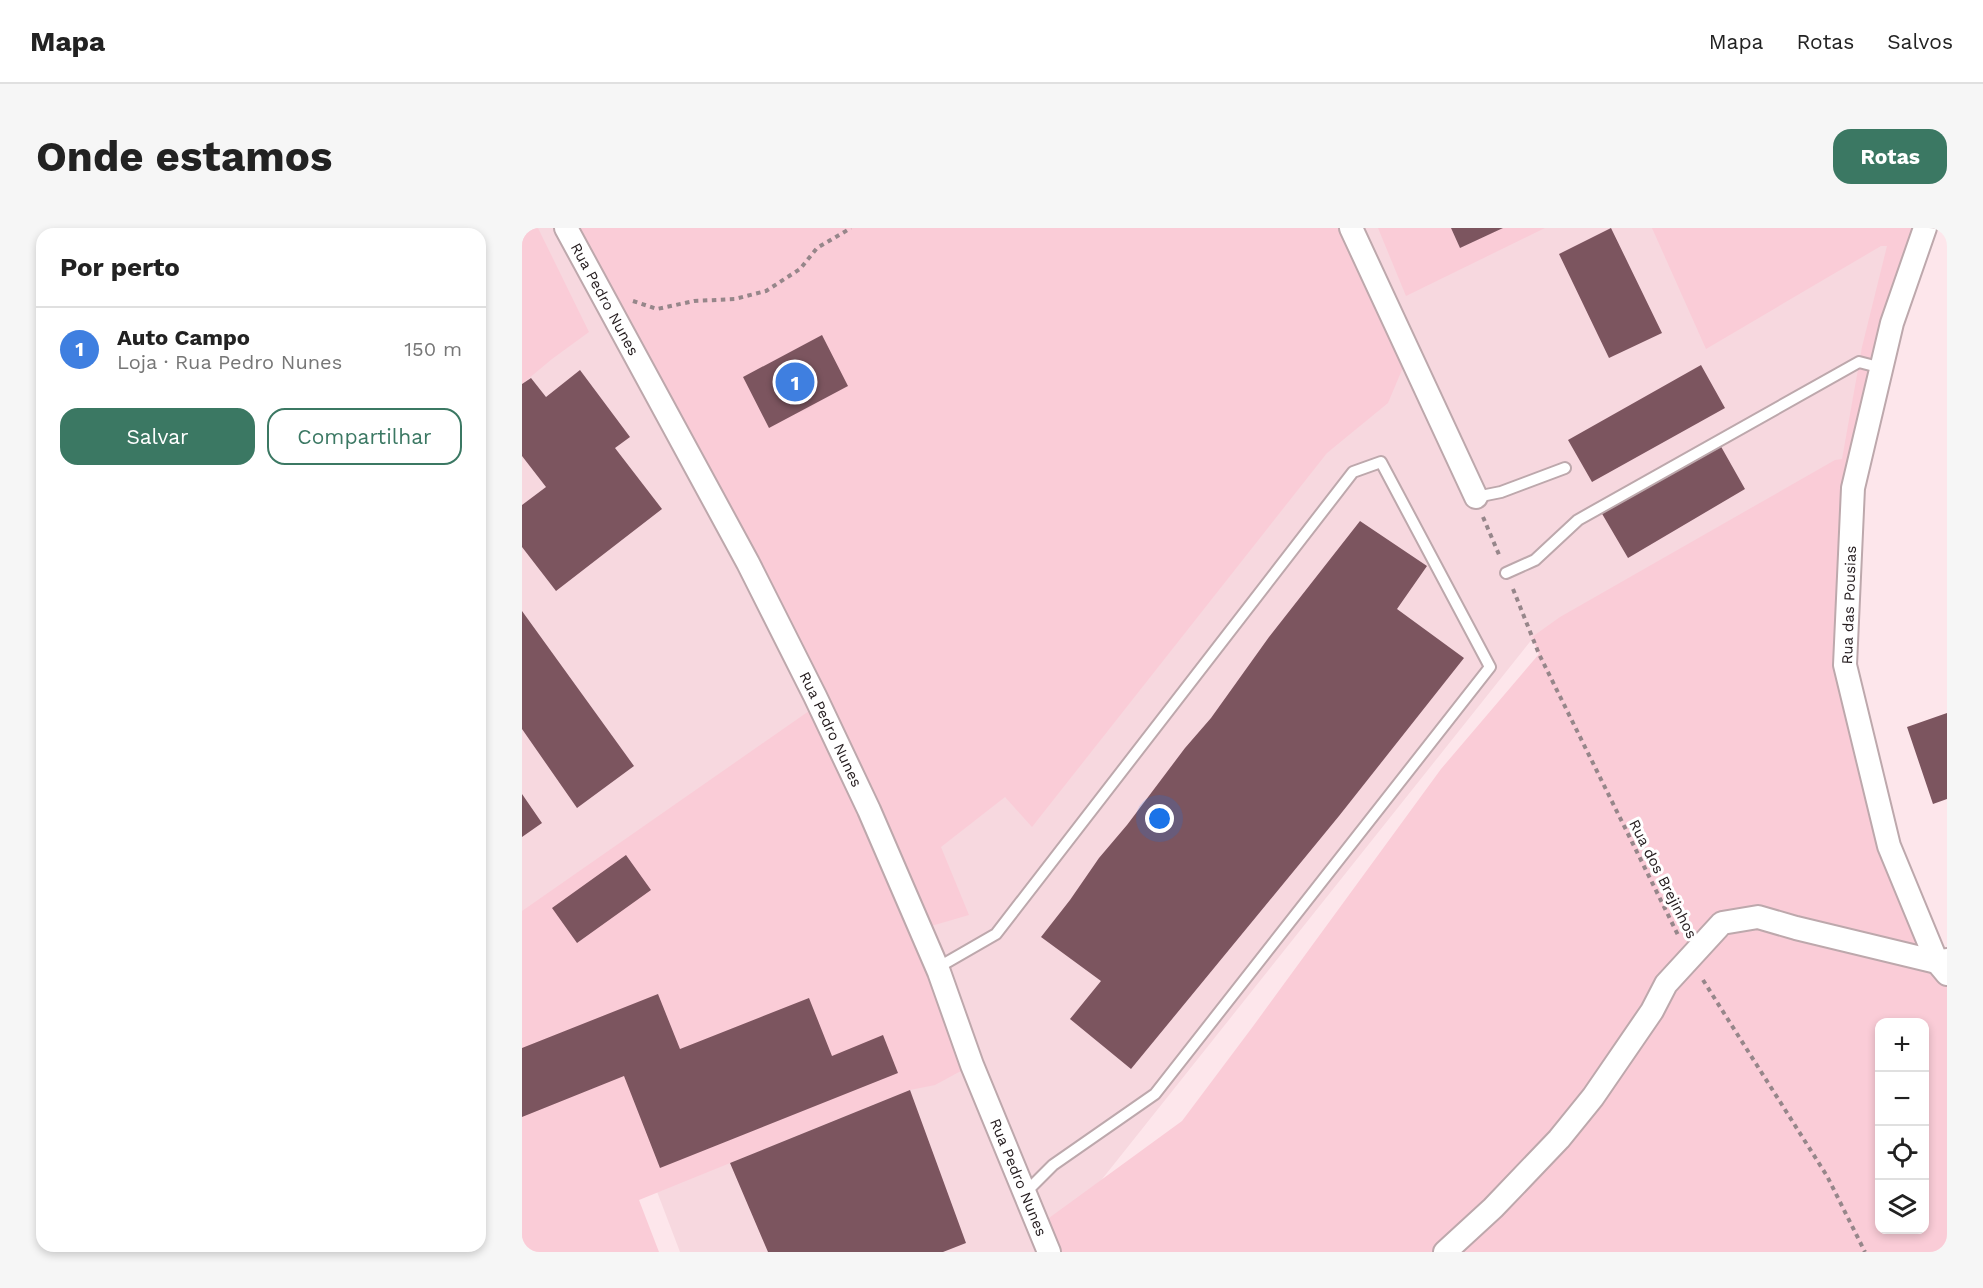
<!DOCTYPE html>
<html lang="pt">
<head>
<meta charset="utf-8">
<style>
  body { margin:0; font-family:"Work Sans",sans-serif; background:#f6f6f6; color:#222 }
  .controls { position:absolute; right:18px; bottom:18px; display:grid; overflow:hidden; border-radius:12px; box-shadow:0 3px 9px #0003 }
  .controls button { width:54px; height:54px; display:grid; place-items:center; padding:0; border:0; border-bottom:2px solid #e0e0e0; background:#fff; color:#222; font:30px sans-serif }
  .you { position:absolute; left:638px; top:591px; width:21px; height:21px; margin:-15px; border:4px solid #fff; border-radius:50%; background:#1a73e8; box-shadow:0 0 0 9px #1a73e833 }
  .badge { display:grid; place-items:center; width:39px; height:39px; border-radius:50%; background:#3b7863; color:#fff; font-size:20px; font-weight:700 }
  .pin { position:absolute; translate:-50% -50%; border:3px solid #fff; box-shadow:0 2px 6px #0006 }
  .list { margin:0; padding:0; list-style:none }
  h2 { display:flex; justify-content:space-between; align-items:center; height:78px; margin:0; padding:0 24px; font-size:26px }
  h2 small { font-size:20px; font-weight:400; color:#767676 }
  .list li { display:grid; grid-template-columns:39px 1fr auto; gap:18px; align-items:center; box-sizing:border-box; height:84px; padding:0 24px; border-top:2px solid #e0e0e0 }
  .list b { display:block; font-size:22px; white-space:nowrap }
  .list p { margin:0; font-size:20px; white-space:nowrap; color:#767676 }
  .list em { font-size:20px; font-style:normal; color:#767676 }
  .actions { display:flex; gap:12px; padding:18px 24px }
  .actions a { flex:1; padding:14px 0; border:2px solid #3b7863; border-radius:18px; text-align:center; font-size:21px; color:#3b7863 }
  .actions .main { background:#3b7863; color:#fff }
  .icon { flex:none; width:33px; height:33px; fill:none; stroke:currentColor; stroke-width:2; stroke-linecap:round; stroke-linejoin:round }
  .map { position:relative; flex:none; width:1425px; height:1024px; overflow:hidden; border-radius:18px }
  header { display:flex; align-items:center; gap:36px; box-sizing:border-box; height:84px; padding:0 30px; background:#fff; border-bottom:2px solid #e0e0e0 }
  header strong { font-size:28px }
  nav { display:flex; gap:33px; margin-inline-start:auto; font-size:21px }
  .intro { display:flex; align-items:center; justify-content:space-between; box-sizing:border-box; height:144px; padding:0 36px }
  h1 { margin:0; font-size:42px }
  .button { padding:15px 27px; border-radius:18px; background:#3b7863; color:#fff; font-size:21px; font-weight:700 }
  main { display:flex; gap:36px; padding:0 36px }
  aside { flex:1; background:#fff; border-radius:18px; box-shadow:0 3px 9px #0003 }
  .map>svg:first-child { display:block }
  .built { fill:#f7d8df }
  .green { fill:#faccd7; fill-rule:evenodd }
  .building { fill:#7c555f }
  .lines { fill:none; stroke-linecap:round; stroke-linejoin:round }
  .service-casing { stroke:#bda8ac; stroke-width:14 }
  .minor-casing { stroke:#bda8ac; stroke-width:26 }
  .path { stroke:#96868a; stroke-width:4; stroke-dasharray:4.5 4.5; stroke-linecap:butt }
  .service { stroke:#fff; stroke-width:10 }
  .minor { stroke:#fff; stroke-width:22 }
  .labels { text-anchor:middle; stroke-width:6; stroke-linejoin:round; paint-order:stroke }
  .street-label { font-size:15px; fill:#221a1c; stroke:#fff }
</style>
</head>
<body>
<header>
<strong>Mapa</strong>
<nav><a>Mapa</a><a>Rotas</a><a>Salvos</a></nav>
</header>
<div class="intro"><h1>Onde estamos</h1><a class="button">Rotas</a></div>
<main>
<aside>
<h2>Por perto<small></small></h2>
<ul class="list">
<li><span class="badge" style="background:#3f7fe0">1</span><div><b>Auto Campo</b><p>Loja · Rua Pedro Nunes</p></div><em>150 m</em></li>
</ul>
<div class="actions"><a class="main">Salvar</a><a>Compartilhar</a></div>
</aside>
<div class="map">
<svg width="1425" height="1024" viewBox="0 0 1425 1024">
  <rect width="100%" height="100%" fill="#fde6eb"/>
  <path class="built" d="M0,0H1398L1332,249L1011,410L538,1004L545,1024H158L134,961L0,1010Z"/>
  <path class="green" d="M0,0H16L67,104L30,131L0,156Z
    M44,0H829L887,125L866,175L805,225L510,599L483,569L419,619L447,687L399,701L450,837L413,857L388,862L117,972L137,1024H0V683L297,476Z
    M856,0H929L938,20L980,0H1023L884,68Z
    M1130,0H1403L1331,260L1323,437L1367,618L1425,746V1024H527L516,998L660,893L732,797L919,541L1017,426L1010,409L1038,389L1313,232L1320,231L1340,119L1365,18H1359L1184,121ZM1358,794H1402V1002H1358Z"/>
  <path class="building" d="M929,0H981L938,20Z
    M1089,0L1140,105L1087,130L1037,26Z
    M300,107L326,158L247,200L221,149Z
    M1179,137L1203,180L1070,254L1046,212Z
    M58,142L108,209L93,220L140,281L34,363L0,319V277L24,259L0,228V156L9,150L24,169Z
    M1197,215L1223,261L1106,330L1079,284Z
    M838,293L905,338L875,381L942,430L817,588L609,841L548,791L579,753L519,709L548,672L577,630L605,597L663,520L689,490L747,409Z
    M0,383L112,538L55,580L0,501Z
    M1425,485V571L1411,576L1385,499Z
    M0,566L20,595L0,609Z
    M104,627L129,662L55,715L30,680Z
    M136,766L158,821L287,770L310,828L361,807L376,845L138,940L102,848L0,889V820Z
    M388,862L444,1015L421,1024H246L208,935Z"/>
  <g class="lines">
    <defs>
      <path id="service" d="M954,269L979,264L1043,240
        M984,345L1013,332L1056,292L1337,134L1360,140
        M415,740L474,706L831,244L859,234L968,439L633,866L531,937L503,965"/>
      <g id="minor">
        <path id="s1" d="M44,0L226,335L293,468L347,582L417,744L450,837L527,1024"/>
        <path d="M829,0L954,269"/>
        <path d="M1403,0L1370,95L1331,260L1323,437L1367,618L1415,734L1425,746"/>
        <path d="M923,1024L971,980L1037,911L1071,869L1130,783L1144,756L1200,695L1236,689L1274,700L1415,734L1425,732"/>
      </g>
    </defs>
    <use href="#service" class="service-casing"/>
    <use href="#minor" class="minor-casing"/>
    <path class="path" d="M111,73L135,81L172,73L213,71L244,63L278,41L295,20L329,0
      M961,289L978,329
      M991,361L1017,426L1157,709
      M1181,752L1305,948L1343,1024"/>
    <use href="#service" class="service"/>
    <use href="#minor" class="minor"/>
  </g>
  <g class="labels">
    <g class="street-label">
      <text dy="5" stroke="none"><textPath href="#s1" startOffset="81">Rua Pedro Nunes</textPath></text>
      <text transform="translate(1327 377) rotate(-88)" y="5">Rua das Pousias</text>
      <text dy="5" stroke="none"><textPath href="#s1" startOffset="567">Rua Pedro Nunes</textPath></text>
      <text transform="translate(1141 651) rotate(63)" y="5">Rua dos Brejinhos</text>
      <text dy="5" stroke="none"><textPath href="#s1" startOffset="1053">Rua Pedro Nunes</textPath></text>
    </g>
  </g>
</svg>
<div class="controls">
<button>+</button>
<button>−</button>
<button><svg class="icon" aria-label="locate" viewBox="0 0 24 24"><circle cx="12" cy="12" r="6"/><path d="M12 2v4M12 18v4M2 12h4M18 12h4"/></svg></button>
<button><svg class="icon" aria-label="layers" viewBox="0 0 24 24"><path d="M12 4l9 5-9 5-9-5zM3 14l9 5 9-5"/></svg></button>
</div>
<div class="you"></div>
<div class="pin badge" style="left:273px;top:154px;background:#3f7fe0">1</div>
</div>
</main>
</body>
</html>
